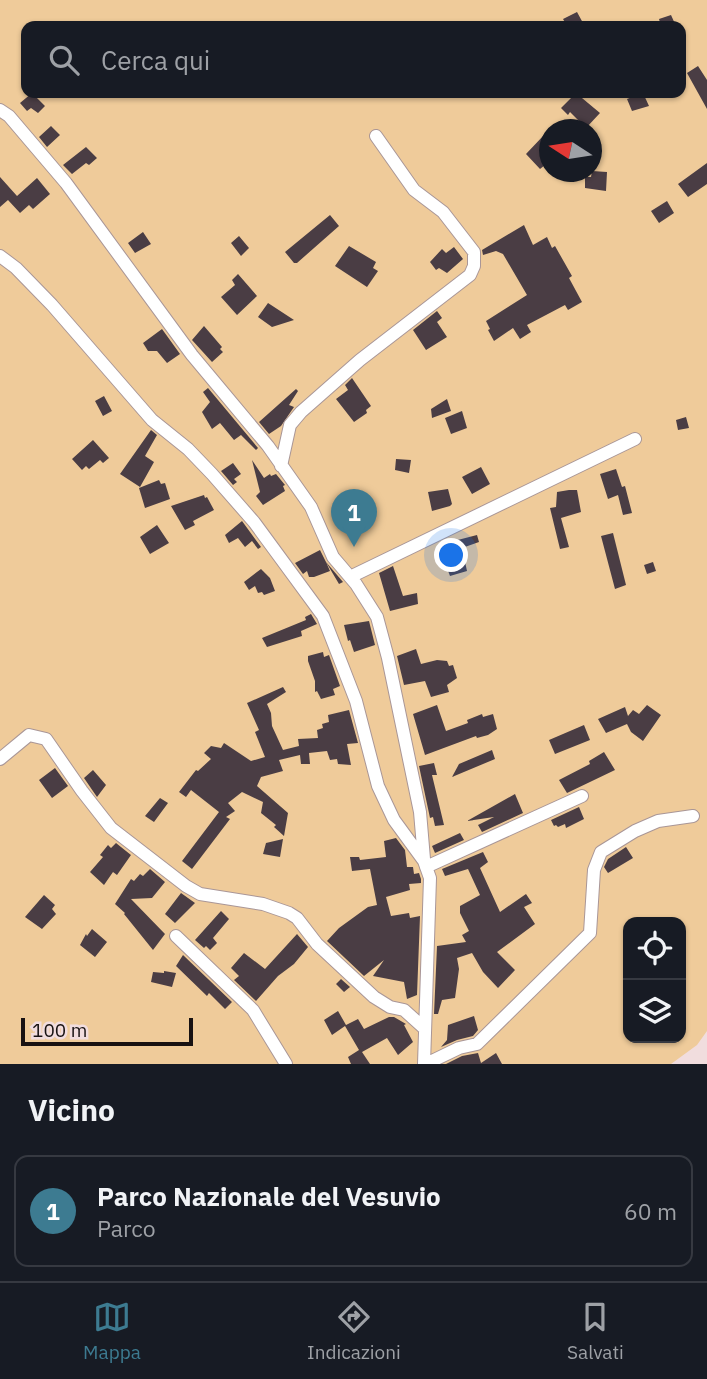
<!DOCTYPE html>
<html lang="it">
<head>
<meta charset="utf-8">
<style>
  body { margin:0; font-family:"IBM Plex Sans",sans-serif; background:#242831; color:#f1f3f6 }
  .controls { position:absolute; right:21px; bottom:21px; display:grid; overflow:hidden; border-radius:14px; box-shadow:0 2px 5px #0004 }
  .controls button { width:63px; height:63px; display:grid; place-items:center; padding:0; border:0; border-bottom:2px solid #363941; background:#171b24; color:#f1f3f6; font:35px sans-serif }
  .compass { position:absolute; left:539px; top:119px; width:63px; height:63px; border-radius:50%; background:#171b24; box-shadow:0 2px 5px #0004; rotate:282deg }
  .scale { position:absolute; left:21px; bottom:18px; width:172px; box-sizing:border-box; padding-left:7px; border:4px solid #181212; border-top:0; font-size:19px; line-height:24px; white-space:nowrap; color:#181212; -webkit-text-stroke:5px #f1ddde; paint-order:stroke }
  .you { position:absolute; left:452px; top:556px; width:24px; height:24px; margin:-18px; border:5px solid #fff; border-radius:50%; background:#1a73e8; box-shadow:0 0 0 10px #1a73e833 }
  .badge { display:grid; place-items:center; width:46px; height:46px; border-radius:50%; background:#3d7b91; color:#fff; font-size:23px; font-weight:700 }
  .pin { position:absolute; translate:-50% -58px; filter:drop-shadow(0 2px 4px #0008) }
  .pin::after { content:''; position:absolute; top:37px; width:24px; height:21px; background:inherit; clip-path:polygon(0 0,100% 0,50% 100%) }
  .list { margin:0; padding:0; list-style:none }
  h2 { display:flex; justify-content:space-between; align-items:center; height:91px; margin:0; padding:0 28px; font-size:30px }
  h2 small { font-size:23px; font-weight:400; color:#9ea1a6 }
  .list li { display:grid; grid-template-columns:46px 1fr auto; gap:21px; align-items:center; box-sizing:border-box; height:112px; margin:0 14px 14px; padding:0 14px; border:2px solid #363941; border-radius:14px }
  .list b { display:block; font-size:26px; white-space:nowrap }
  .list p { margin:0; font-size:23px; white-space:nowrap; color:#9ea1a6 }
  .list em { font-size:23px; font-style:normal; color:#9ea1a6 }
  .icon { flex:none; width:38px; height:38px; fill:none; stroke:currentColor; stroke-width:2; stroke-linecap:round; stroke-linejoin:round }
  .map { position:relative; flex:none; width:707px; height:1064px; overflow:hidden }
  .search { position:absolute; background:#171b24; box-shadow:0 2px 5px #0004; left:21px; right:21px; top:21px; height:77px; display:flex; align-items:center; gap:18px; box-sizing:border-box; padding:0 24px; border-radius:14px; color:#9ea1a6; font-size:26px }
  .sheet { height:217px; background:#171b24 }
  nav { display:flex; justify-content:space-around; align-items:center; box-sizing:border-box; height:98px; border-top:2px solid #363941; background:#171b24; font-size:19px; color:#9ea1a6 }
  nav a { display:grid; justify-items:center; gap:4px }
  nav .on { color:#3d7b91 }
  .map>svg:first-child { display:block }
  .green { fill:#efcb9a; fill-rule:evenodd }
  .building { fill:#4a3d44 }
  .lines { fill:none; stroke-linecap:round; stroke-linejoin:round }
  .street-casing { stroke:#a99697; stroke-width:14 }
  .street { stroke:#fff; stroke-width:12 }
</style>
</head>
<body>
<div class="map">
<svg width="707" height="1064" viewBox="0 0 707 1064">
  <rect width="100%" height="100%" fill="#f1ddde"/>
  <path class="green" d="M0,0H707V1031L697,1045L671,1064H0ZM26,26H681V93H26ZM550,130H592V172H550ZM628,922H681V1038H628Z"/>
  <path class="building" d="M577,12L583,23L576,26H567L563,19Z
    M671,15L676,26H661L659,19Z
    M698,66L707,80V109L687,73Z
    M32,93L45,106L38,113L31,108L27,111L20,103Z
    M576,93L600,113L586,128L570,112L568,115L561,108Z
    M643,93L649,106L632,111L627,99Z
    M51,126L60,135L47,147L39,137Z
    M544,135L550,141V161L540,169L526,154Z
    M86,147L97,158L89,165L86,163L72,174L63,165Z
    M707,163V184L688,197L678,184Z
    M592,171L607,172L606,191L585,188V177H591Z
    M0,177L17,196L37,178L50,194L33,209L29,205L20,213L8,200L0,207Z
    M667,201L674,213L659,223L651,211Z
    M330,215L339,226L297,263H294L285,252Z
    M524,225L533,245L547,237L552,248L555,246L572,276L569,278L582,302L568,310L565,305L527,325L531,332L520,339L513,328L494,341L488,330L490,329L486,321L527,295L503,254L496,251L483,255L482,250Z
    M143,232L151,244L135,253L128,243Z
    M239,236L249,248L241,256L231,243Z
    M349,246L376,262L373,268L378,271L367,287L335,266Z
    M454,247L463,259L447,273L439,268L436,270L430,262L442,249L446,253Z
    M238,274L257,296L237,315L221,297L235,285L232,280Z
    M268,303L294,320L272,327L258,317Z
    M437,311L442,318L437,322L447,337L426,350L413,330Z
    M204,326L222,347L220,349L223,352L212,362L192,340Z
    M162,329L180,354L167,363L157,351H148L143,343Z
    M352,378L371,406L366,410L367,413L354,422L336,399L348,390L345,385Z
    M208,388L258,448L256,450L241,435L234,440L220,423L212,429L202,412L210,402L203,392Z
    M296,389L298,391L289,405L294,407L281,426L269,434L259,422Z
    M104,396L112,411L103,416L95,401Z
    M447,399L451,411L432,418L431,409Z
    M462,411L467,428L451,434L445,418Z
    M686,417L689,428L678,430L676,420Z
    M151,430L157,435L145,456L154,462L140,487L120,474Z
    M93,440L109,458L103,463L100,460L89,469L86,466L82,470L72,459Z
    M396,459L411,460L409,473L395,470Z
    M252,460L264,478L270,474L271,476L276,474L285,485L283,486L285,491L263,505L256,496L260,492Z
    M233,463L241,474L234,479L237,482L233,485L221,471Z
    M481,467L490,484L472,494L462,477Z
    M616,469L622,487L625,486L632,513L623,515L618,495L608,499L600,474Z
    M159,480L161,484L165,483L170,499L145,508L139,488Z
    M448,489L452,504L450,506L432,511L428,492Z
    M569,490H577L581,512L561,518L569,547L560,549L550,508L556,507L557,492Z
    M204,495L205,498L207,497L214,510L193,521L195,525L185,530L171,506Z
    M242,521L261,547L258,549L252,541L245,547L238,538L229,543L225,535Z
    M157,525L169,543L150,554L140,537Z
    M613,533L626,585L615,589L601,536Z
    M477,535L479,542L462,548L467,571L450,576L441,552L451,549L450,542Z
    M320,550L326,562L343,582L339,584L326,562L330,571L314,577H309L307,571L303,574L295,563Z
    M653,562L656,571L647,574L644,565Z
    M393,566L403,596L417,593L418,604L390,611L379,573Z
    M261,569L270,578L275,591L264,595L262,592L258,593L255,586L249,590L244,582Z
    M311,614L317,624L301,631L302,636L267,647L262,638L306,620L305,617Z
    M369,621L375,645L354,652L350,640L348,641L344,625Z
    M416,649L421,664L437,660L447,661L449,666L453,665L457,678L447,685L449,692L431,697L425,681L404,685L397,656Z
    M323,652L324,657L329,655L340,686L333,689L335,695L321,699L317,691L315,692V681L308,661V656Z
    M283,687L286,692L267,704L271,713L272,726L283,750L299,746L298,739L318,738L317,730L323,728L322,724L329,722L328,715L349,710L358,743L347,744L351,765L338,764L337,759L330,760L327,751L309,753L310,764H301L300,755L279,760L283,771L261,777L257,786L288,813L284,836L274,827L276,825L261,813L263,802L242,792L228,803L235,811L226,817L230,819L192,869L182,861L219,812L191,790L186,797L179,792L196,770L198,771L211,759L204,753L211,746L221,748L224,743L251,761L265,757L255,732L259,730L247,703Z
    M437,705L446,731L468,723L467,720L482,714L483,717L493,714L497,729L488,735L477,738L476,736L425,755L413,714Z
    M647,705L661,715L643,741L631,732L627,724L606,733L598,719L625,707L628,716L633,710L639,714Z
    M584,725L590,740L555,754L549,740Z
    M492,750L495,759L452,777L459,764Z
    M604,752L615,770L567,793L559,780L590,764L589,761Z
    M434,763L437,775H432L444,825L435,826L433,817L430,818L419,766Z
    M55,768L68,786L52,798L39,780Z
    M93,770L106,785L97,797L84,778Z
    M515,794L523,813L482,832L478,825L494,817L467,821Z
    M160,798L168,803L154,822L145,816Z
    M579,807L584,819L566,828L565,824L558,827L556,825L554,826L551,820Z
    M460,833L464,840L435,853L432,846Z
    M396,838L405,850L407,867H413L414,874L419,873L421,879V883L409,884L410,890L386,897L391,916L409,913L410,918L420,916L417,995L407,999L404,982L373,976L384,960L364,976L327,941L339,928L368,907L377,905L370,869L352,871L350,857H359L360,860L386,857L384,841Z
    M283,839L280,857L263,854L266,843Z
    M116,843L131,855L117,875L113,872L104,885L90,872L103,857L100,855L108,845L111,848Z
    M626,847L633,858L608,873L604,867L608,859Z
    M483,852L488,862L480,868L500,912L526,894L532,903L524,907L535,924L497,952L515,970L498,988L483,972L472,953L457,958L459,969L455,998L442,1000L438,1014H434L437,946L466,942L462,935L469,931L460,913V906L480,895L468,869L445,876L442,869Z
    M150,869L165,882L152,898L131,899L165,934L153,950L124,914L125,913L115,904L131,879L134,881L140,874L143,876Z
    M181,893L195,903L175,923L165,914Z
    M44,895L55,905L52,909L56,914L42,929L25,917Z
    M221,911L229,919L213,938L217,943L210,950L206,946L204,948L195,940Z
    M92,929L107,942L95,957L80,945L86,934L87,936Z
    M297,934L308,947L294,964L278,976L256,1001L234,980L239,976L231,968L244,953L265,969Z
    M183,955L232,1002L225,1009L209,993L207,996L176,966Z
    M164,971L176,973L172,987L151,982L153,972L164,973Z
    M341,979L350,987L344,992L336,984Z
    M338,1011L346,1025L358,1019L364,1029L389,1017H394L406,1024L404,1025L413,1042L398,1055L387,1038L362,1052L370,1064H351L348,1057L359,1050L345,1026L332,1035L324,1020Z
    M474,1016L478,1030L473,1036L457,1040L441,1047L447,1040L448,1025Z
    M478,1053L481,1063L496,1053L502,1064H446L462,1056Z"/>
  <g class="lines">
    <defs>
      <path id="street" d="M0,110L9,116L66,183L192,355L268,446L311,507L333,557L356,584L377,617L388,658L420,812L424,859
        M0,256L16,268L52,305L152,420L188,449L212,474L254,522L323,616L356,701L378,786L394,820L424,861L430,878L424,1064
        M281,466L290,425L301,412L360,360L470,275L474,266V252L443,212L414,190L376,136
        M350,577L635,439
        M0,759L29,735L46,739L82,791L111,828L186,886L200,894L263,904L289,913L297,918L317,944L374,997L390,1007L404,1010L424,1028
        M426,867L582,796
        M176,936L253,1010L286,1064
        M426,1064L459,1048L477,1044L590,933L594,870L601,852L635,831L658,821L693,816"/>
    </defs>
    <use href="#street" class="street-casing"/>
    <use href="#street" class="street"/>
  </g>
</svg>
<div class="controls">
<button><svg class="icon" aria-label="locate" viewBox="0 0 24 24"><circle cx="12" cy="12" r="6"/><path d="M12 2v4M12 18v4M2 12h4M18 12h4"/></svg></button>
<button><svg class="icon" aria-label="layers" viewBox="0 0 24 24"><path d="M12 4l9 5-9 5-9-5zM3 14l9 5 9-5"/></svg></button>
</div>
<svg class="compass" viewBox="-18 -18 36 36"><path d="M0-13l5 13h-10z" fill="#e53935"/><path d="M0 13l5-13h-10z" fill="#9ea1a6"/></svg>
<div class="scale">100 m</div>
<div class="you"></div>
<div class="pin badge" style="left:354px;top:547px">1</div>
<div class="search"><svg class="icon" aria-label="search" viewBox="0 0 24 24"><circle cx="10" cy="10" r="6"/><path d="M15 15l6 6"/></svg>Cerca qui</div>
</div>
<section class="sheet">
<h2>Vicino<small></small></h2>
<ul class="list">
<li><span class="badge">1</span><div><b>Parco Nazionale del Vesuvio</b><p>Parco</p></div><em>60 m</em></li>
</ul>
</section>
<nav>
<a class="on"><svg class="icon" aria-label="map" viewBox="0 0 24 24"><path d="M3 6l6-2 6 2 6-2v14l-6 2-6-2-6 2zM9 4v14M15 6v14"/></svg>Mappa</a>
<a><svg class="icon" aria-label="directions" viewBox="0 0 24 24"><path d="M12 3l9 9-9 9-9-9zM9 14v-3h6M13 9l2 2-2 2"/></svg>Indicazioni</a>
<a><svg class="icon" aria-label="saved" viewBox="0 0 24 24"><path d="M7 4h10v16l-5-4-5 4z"/></svg>Salvati</a>
</nav>
</body>
</html>
